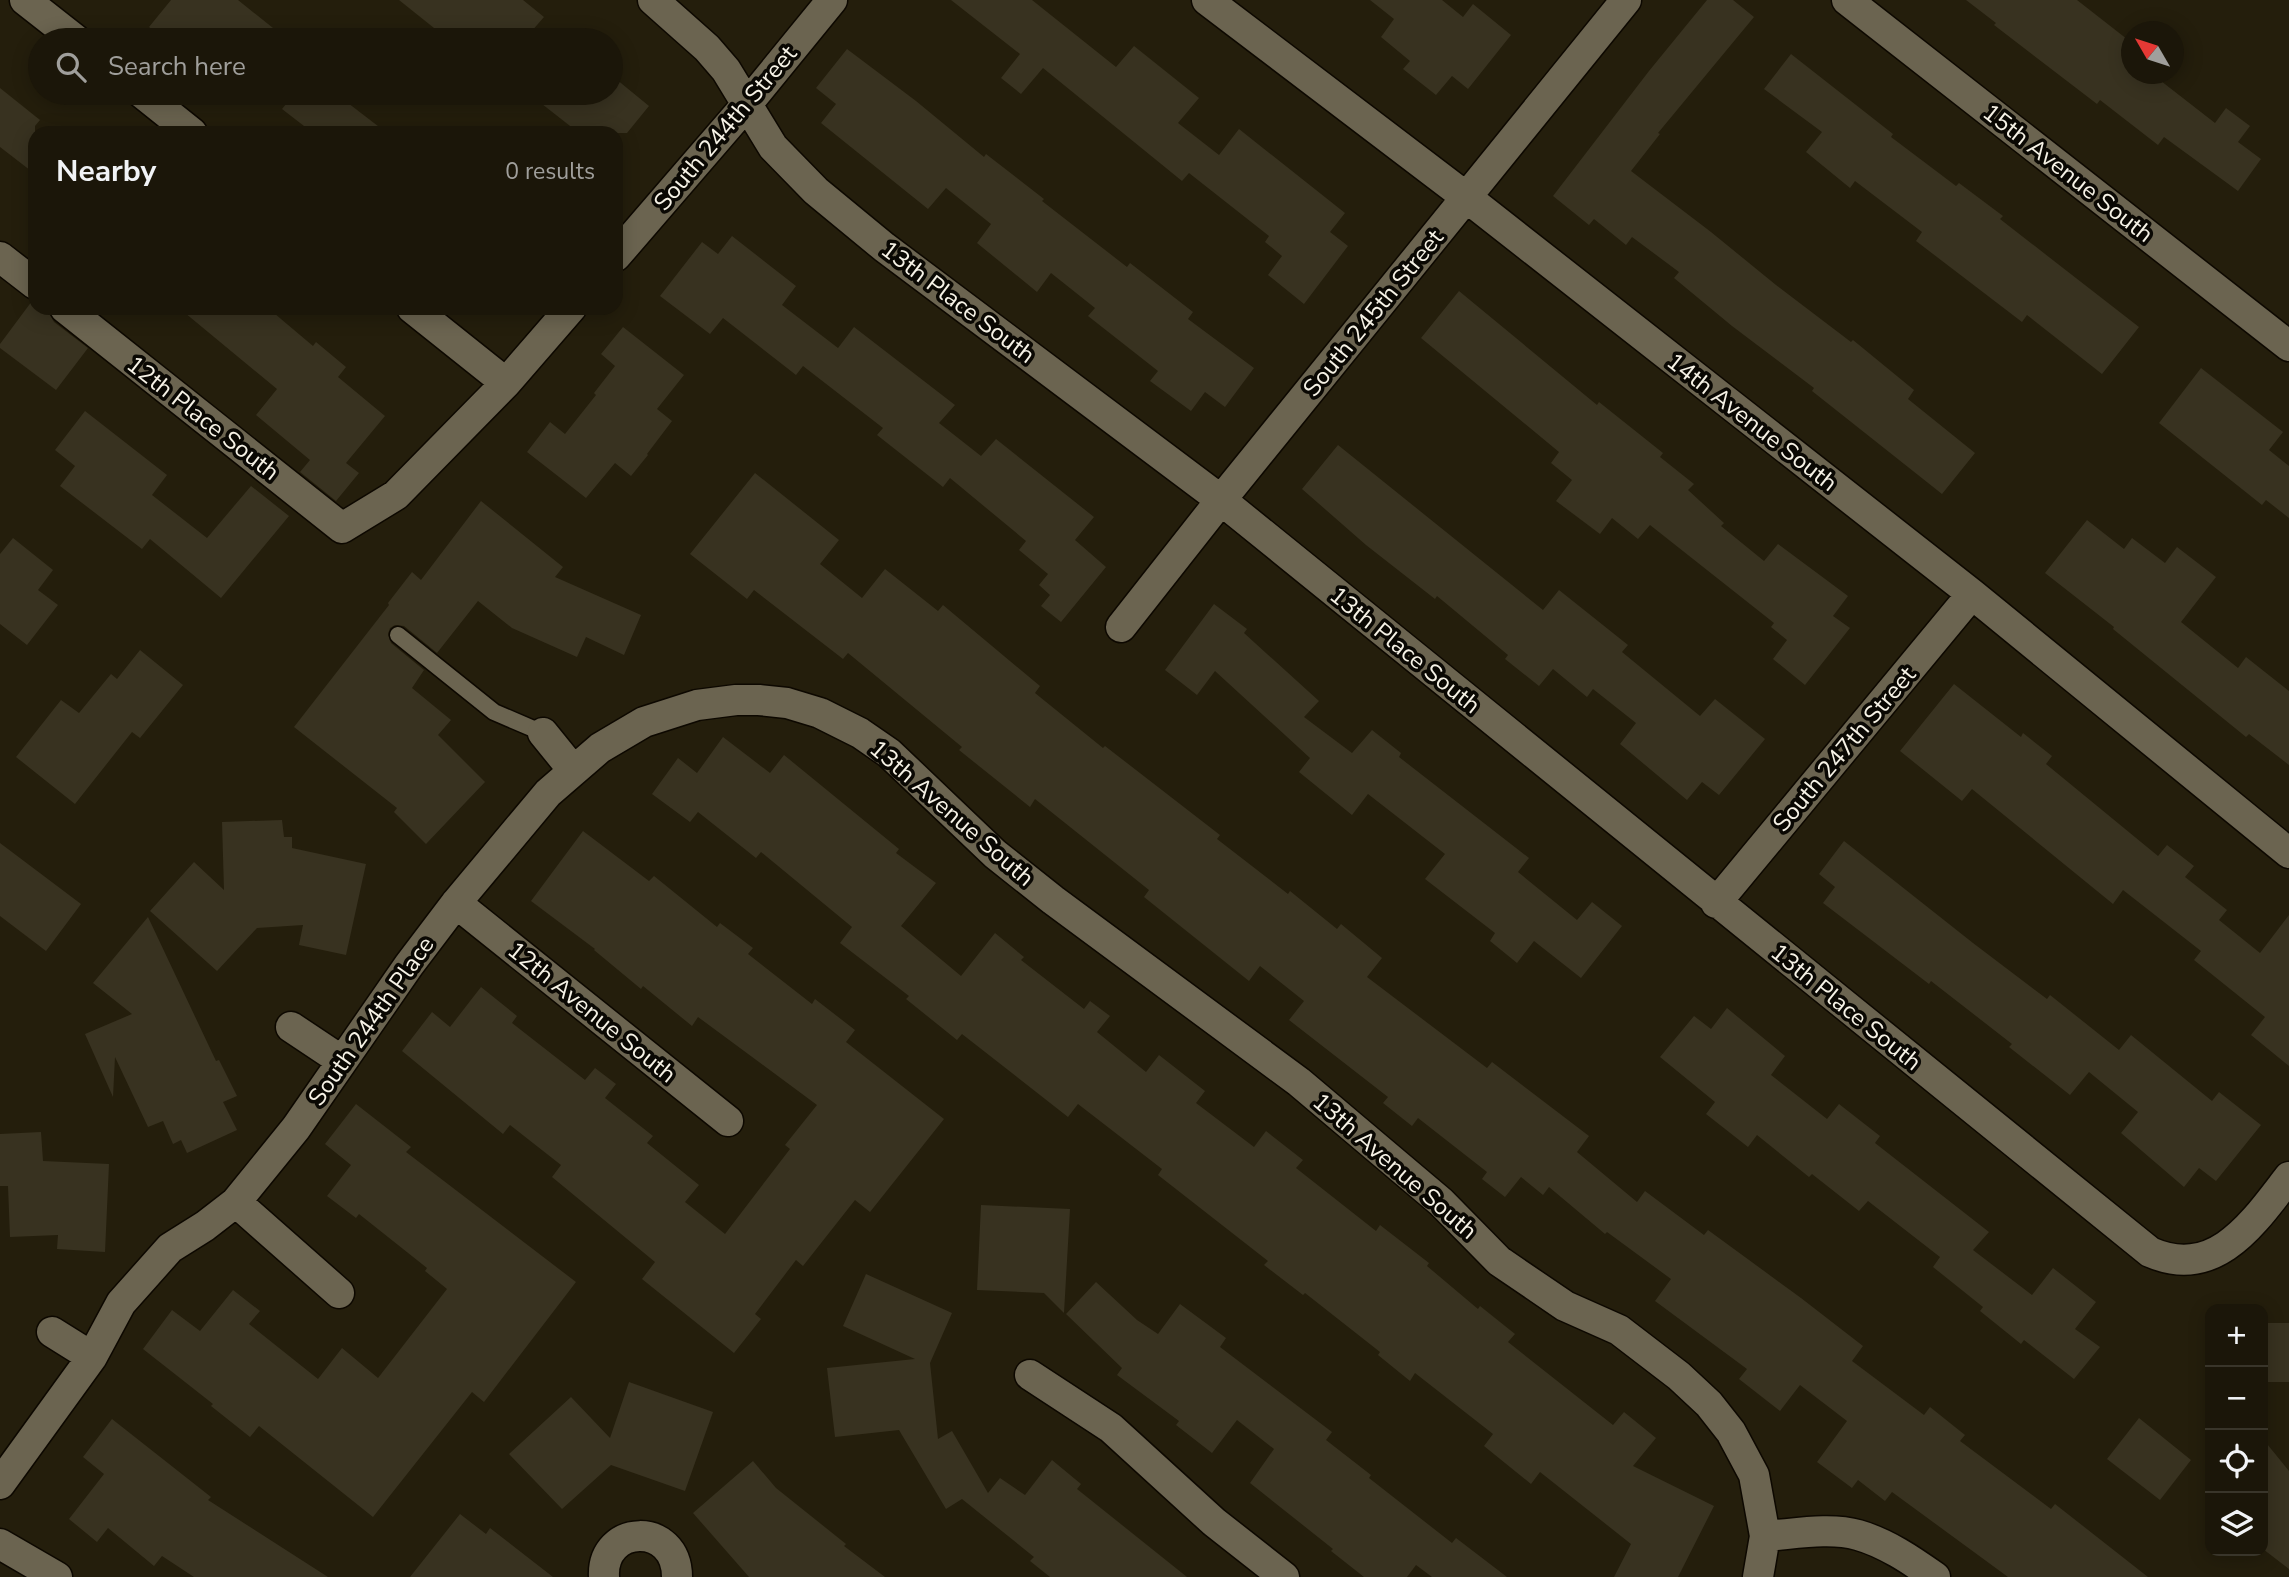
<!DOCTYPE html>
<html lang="en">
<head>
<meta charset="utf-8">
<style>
  body { margin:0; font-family:"Nunito Sans",sans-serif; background:#282317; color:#f1f3f6 }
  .controls { position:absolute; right:21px; bottom:21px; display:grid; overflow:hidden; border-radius:14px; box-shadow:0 4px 18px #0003 }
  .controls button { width:63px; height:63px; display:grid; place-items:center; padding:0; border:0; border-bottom:2px solid #39352a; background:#1b1609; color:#f1f3f6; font:35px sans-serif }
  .compass { position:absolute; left:2121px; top:21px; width:63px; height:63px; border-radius:50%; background:#1b1609; box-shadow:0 4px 18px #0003; rotate:309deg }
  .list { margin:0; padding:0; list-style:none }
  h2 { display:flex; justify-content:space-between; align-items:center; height:91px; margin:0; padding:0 28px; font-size:30px }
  h2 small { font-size:23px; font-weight:400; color:#a09f9c }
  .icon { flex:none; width:38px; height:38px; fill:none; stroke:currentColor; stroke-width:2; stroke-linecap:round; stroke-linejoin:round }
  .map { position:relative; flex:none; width:2289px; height:1577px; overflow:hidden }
  .search { position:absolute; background:#1b1609; box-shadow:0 4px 18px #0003; left:28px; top:28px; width:595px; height:77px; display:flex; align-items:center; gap:18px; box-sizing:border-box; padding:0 24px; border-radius:38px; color:#a09f9c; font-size:26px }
  .panel { position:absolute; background:#1b1609; box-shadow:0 4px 18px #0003; left:28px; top:126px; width:595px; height:189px; border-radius:21px }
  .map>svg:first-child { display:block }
  .building { fill:#383220 }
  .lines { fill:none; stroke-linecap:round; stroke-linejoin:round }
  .lane-casing { stroke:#0d0800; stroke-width:19 }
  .street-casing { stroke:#0d0800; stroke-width:33 }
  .lane { stroke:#6b6450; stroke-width:16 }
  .street { stroke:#6b6450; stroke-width:30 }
  .labels { text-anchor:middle; stroke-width:7; stroke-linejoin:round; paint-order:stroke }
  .street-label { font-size:24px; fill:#f6f2e6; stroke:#0a0803 }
</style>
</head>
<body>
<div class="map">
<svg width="2289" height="1577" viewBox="0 0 2289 1577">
  <rect width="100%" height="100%" fill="#241e0c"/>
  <path class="building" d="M171,0H238L288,40H165L149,27Z
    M399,0H523L544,17L524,40H449Z
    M951,0H1032L1116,67L1134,46L1199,98L1178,123L1219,155L1239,129L1345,213L1330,232L1348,246L1304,304L1268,275L1282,256L1265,242L1269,236L1189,173L1182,181L1043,68L1021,94L1001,78L1020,54Z
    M1370,0H1442L1463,17L1473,4L1511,35L1468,89L1452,76L1436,95L1403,69L1410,61L1381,37L1394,19Z
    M1707,0H1733L1754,17L1658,133L1660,134L1631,171L1711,232L1776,285L1851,342L1853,340L1914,390L1908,399L1975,453L1942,494L1812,391L1814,388L1732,326L1674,278L1679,272L1632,237L1626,245L1594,219L1589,225L1553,196L1649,71Z
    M1966,0H2077L2132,43V74H2152L2215,123L2226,108L2250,126L2238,142L2261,159L2238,191L2164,137L2158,145L2100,100L2097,104L1994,25L1996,23Z
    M847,49L916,101L984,157L986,154L1044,199L1042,201L1127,267L1130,263L1193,312L1188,319L1254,368L1225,407L1205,392L1191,411L1150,381L1158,371L1088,316L1095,308L1051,273L1037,292L977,243L991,224L946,188L928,209L821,123L836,104L816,88Z
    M1791,54L1893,134L1891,137L1956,186L1959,183L2003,216L2000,219L2139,327L2102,374L2027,315L2022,322L1916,241L1922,232L1855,181L1850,188L1806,152L1822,132L1764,89Z
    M616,79L649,106L627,133H579L528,93H600L603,95L611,93V85Z
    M0,88L40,120L35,126V174L0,147Z
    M295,93H335L387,133H313L282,109Z
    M732,236L796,286L782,305L838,348L854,327L955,405L939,423L981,456L996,439L1094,517L1075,540L1106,567L1061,622L1041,606L1050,595L1039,585L1048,574L1019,550L1026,541L950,478L943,487L877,435L883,428L803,366L796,375L723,318L710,334L660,296L702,242L718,254Z
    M1459,291L1597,405L1599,402L1663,453L1660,457L1694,484L1688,490L1724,523L1721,526L1764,561L1778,544L1848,596L1833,616L1850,628L1805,685L1773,659L1787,640L1771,627L1774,623L1650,525L1638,539L1612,518L1600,534L1556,501L1572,480L1551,463L1559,452L1421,338Z
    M32,301L35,308H41L49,313L54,322L88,348L56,390L0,348V344Z
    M179,308H268L313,346L316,342L346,367L338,377L385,416L346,463L359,473L336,501L300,472L310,460L256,415L277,389Z
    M623,327L684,375L657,409L672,421L647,454L648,455L631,476L615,463L586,498L527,452L550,422L565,434L596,395L594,393L615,366L601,354Z
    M2201,368L2283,432L2269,450L2289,466V518L2266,500L2262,505L2159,423Z
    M85,411L167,475L152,495L207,538L251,486L289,516L221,598L150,539L142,549L60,486L75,466L55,450Z
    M1338,445L1543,610L1559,590L1628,645L1622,652L1700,716L1715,699L1765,739L1719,795L1702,782L1687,800L1620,744L1636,723L1593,689L1587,697L1553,669L1539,686L1505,659L1508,655L1437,596L1435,599L1366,545L1302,489Z
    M755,473L839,540L820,564L862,598L885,569L938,611L943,605L1040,686L1035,693L1103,748L1105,746L1220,835L1217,839L1288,894L1290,891L1337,929L1341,924L1382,958L1367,977L1487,1068L1492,1062L1589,1136L1577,1152L1637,1202L1645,1191L1704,1235L1708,1230L1801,1298L1863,1346L1852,1361L1924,1415L1930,1407L1965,1435L1960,1441L2051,1509L2055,1504L2148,1577H2008L1892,1492L1885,1501L1858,1480L1852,1488L1817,1462L1847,1421L1800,1385L1780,1411L1739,1379L1747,1369L1655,1301L1671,1279L1607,1232L1605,1234L1549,1187L1543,1195L1521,1177L1505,1197L1482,1179L1487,1172L1418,1118L1412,1126L1383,1103L1388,1097L1289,1020L1304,1001L1260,966L1249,981L1144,897L1149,890L1035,799L1030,807L959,750L962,747L848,653L843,659L754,590L747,599L690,554Z
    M481,501L563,567L555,577L641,615L624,655L586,637L577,657L512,628L478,601L437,653L404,626L395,625L390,628L388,634L391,643L424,670L412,688L451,720L438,735L485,782L426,844L394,812L397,808L294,727L389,605L388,603L412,572L421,580Z
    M2087,520L2124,549L2132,538L2165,563L2177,547L2216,577L2181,622L2238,668L2246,657L2289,691V765L2249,734L2246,737L2113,629L2114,627L2045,573Z
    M13,538L53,570L38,590L58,605L27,645L0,624V554Z
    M1214,604L1247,629L1244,633L1319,701L1304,717L1352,753L1372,730L1401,753L1399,757L1529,858L1518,872L1577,920L1592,902L1622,926L1581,978L1534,941L1517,963L1490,941L1495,933L1425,879L1445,854L1368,794L1352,815L1299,772L1310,758L1215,671L1197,695L1165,670Z
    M140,650L183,685L140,738L132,732L75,804L16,757L61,700L79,713L111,674L117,679Z
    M1954,684L2021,737L2023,733L2052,756L2046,764L2158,856L2167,845L2194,866L2185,877L2227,910L2219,920L2260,953L2289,915V1066L2251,1035L2265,1017L2194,960L2201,951L2123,890L2113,904L1972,789L1962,801L1900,751Z
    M723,737L770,773L784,755L899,849L896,853L936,883L901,926L961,976L995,933L1024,957L1021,960L1084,1009L1090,1001L1110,1016L1097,1032L1146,1072L1159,1055L1205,1091L1196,1103L1254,1147L1266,1131L1303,1160L1296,1168L1376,1231L1380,1225L1429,1263L1427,1266L1478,1309L1480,1306L1515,1334L1508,1342L1613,1425L1624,1412L1656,1438L1633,1466L1714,1506L1678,1577H1614L1631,1544L1540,1472L1531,1484L1484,1446L1493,1434L1415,1373L1410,1381L1378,1355L1380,1352L1305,1293L1303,1295L1264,1265L1268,1261L1158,1175L1162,1169L1078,1104L1068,1117L962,1034L957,1040L906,999L909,996L840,943L852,927L761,852L756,858L698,812L690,822L652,794L678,758L697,773Z
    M282,820L284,837H292V848L366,864L346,955L299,945L303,925L257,928L217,971L150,911L194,862L224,890L222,822Z
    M583,831L649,881L654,876L717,927L720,923L753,948L748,954L812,1004L815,999L855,1030L846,1042L944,1119L870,1212L855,1200L803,1266L796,1260L755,1314L761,1319L734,1353L642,1279L655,1262L552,1177L561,1165L510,1125L503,1134L402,1051L432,1012L450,1027L481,987L517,1016L512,1023L585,1080L595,1068L616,1084L605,1098L653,1136L647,1143L699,1185L685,1202L725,1234L790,1149L785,1145L817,1105L698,1017L692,1026L643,986L641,989L594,950L595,949L531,901Z
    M1844,841L1973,943L2047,999L2050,995L2119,1050L2131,1035L2212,1101L2219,1092L2261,1125L2216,1181L2199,1168L2184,1187L2121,1133L2138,1112L2089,1072L2070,1095L2009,1047L2012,1044L1931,981L1929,984L1823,903L1835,887L1819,874Z
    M0,843L81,904L46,951L0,916Z
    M148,917L216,1061L219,1060L237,1096L223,1102L237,1130L187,1153L181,1140L173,1144L163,1121L148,1127L115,1057L113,1097L85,1034L132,1014L93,983Z
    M1727,1008L1785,1056L1771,1075L1827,1119L1839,1104L1880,1136L1875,1143L1989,1232L1973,1250L2032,1295L2053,1268L2096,1302L2075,1329L2100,1347L2074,1379L2024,1340L2021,1344L1980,1311L1983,1307L1933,1267L1940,1257L1868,1201L1859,1211L1812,1174L1809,1177L1757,1135L1748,1147L1706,1114L1715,1102L1660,1057L1694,1016L1711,1029Z
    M356,1104L411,1147L406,1152L576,1282L484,1402L472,1392L373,1517L259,1426L250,1437L211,1406L213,1404L143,1349L172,1310L200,1331L233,1290L260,1311L249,1324L318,1379L342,1348L378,1378L447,1289L425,1271L427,1268L359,1214L356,1218L327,1196L351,1165L325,1144Z
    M41,1132L43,1161L109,1164L105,1252L57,1249L58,1235L10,1237L8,1186H0V1134Z
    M981,1205L1070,1209L1064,1313L1044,1293L977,1290Z
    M866,1274L952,1313L930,1363L938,1439L952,1431L988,1493L1000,1478L1025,1495L1052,1460L1081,1484L1077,1489L1187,1577H1050L1030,1561L1034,1557L962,1499L946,1509L899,1430L835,1437L827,1368L915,1359L843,1326Z
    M1096,1282L1137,1320L1158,1334L1180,1304L1226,1338L1220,1347L1332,1432L1326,1440L1371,1475L1369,1478L1452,1543L1456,1538L1507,1577H1432L1416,1565L1407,1577H1364L1331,1551L1333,1549L1250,1483L1274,1449L1237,1420L1212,1453L1176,1425L1179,1421L1117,1375L1122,1368L1066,1314Z
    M2263,1323H2289V1382H2263Z
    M629,1382L713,1412L685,1491L611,1465L562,1509L509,1454L571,1397L610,1438Z
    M2139,1418L2191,1460L2160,1500L2107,1459Z
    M112,1419L211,1497L208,1500L328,1577H194L162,1556L154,1566L108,1528L97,1542L69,1519L104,1474L83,1457Z
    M2263,1439L2289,1471V1569L2263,1549Z
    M753,1461L776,1488L846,1544L844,1546L885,1577H749L693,1513Z
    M460,1514L486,1534L490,1528L553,1577H410Z"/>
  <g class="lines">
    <defs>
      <path id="lane" d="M398,635L494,712L543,733"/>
      <path id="street" d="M25,0L76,40
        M653,0L707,48L726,70L773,147L816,191L884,247L1221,500L2150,1252C2216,1281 2254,1222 2289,1177
        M1207,0L1466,197L1972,594L2289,853
        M1847,0L2289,346
        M142,93L192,133
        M616,256L748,103L832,0
        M0,257L35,284
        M65,308L342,528L396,495L506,383L571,308
        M412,308L506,383
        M1121,627L1221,500L1626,0
        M543,733L573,770
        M456,903L728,1121
        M1716,903L1972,594
        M291,1027L342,1061
        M236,1202L339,1293
        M52,1332L92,1357
        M1030,1375L1111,1428L1214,1522L1284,1577
        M0,1484L92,1357L121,1303L170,1248L205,1226L236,1202L296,1128L409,965L456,903L548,793L600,748L644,722L697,705L736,700H759L787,703L820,713L860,733L889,753L995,854L1053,900L1299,1082L1441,1202L1499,1261L1565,1306L1619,1330L1679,1376L1709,1404L1731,1432L1754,1475L1765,1536L1758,1577
        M1765,1536C1794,1534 1830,1527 1858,1535C1886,1543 1911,1560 1935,1577
        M0,1544L57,1577
        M604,1577C601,1524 677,1521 677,1577"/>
    </defs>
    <use href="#lane" class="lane-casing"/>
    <use href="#street" class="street-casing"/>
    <use href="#lane" class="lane"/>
    <use href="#street" class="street"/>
  </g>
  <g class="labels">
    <g class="street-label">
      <text transform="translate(725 128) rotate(-50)" y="8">South 244th Street</text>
      <text transform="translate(2068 173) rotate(38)" y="8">15th Avenue South</text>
      <text transform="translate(958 302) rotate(37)" y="8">13th Place South</text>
      <text transform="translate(1373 313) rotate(-51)" y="8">South 245th Street</text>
      <text transform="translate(203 418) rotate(38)" y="8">12th Place South</text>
      <text transform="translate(1752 422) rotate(38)" y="8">14th Avenue South</text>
      <text transform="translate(1405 650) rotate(39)" y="8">13th Place South</text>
      <text transform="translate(1844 749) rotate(-50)" y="8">South 247th Street</text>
      <text transform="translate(952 813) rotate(41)" y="8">13th Avenue South</text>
      <text transform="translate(1846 1007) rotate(39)" y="8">13th Place South</text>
      <text transform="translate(592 1012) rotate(39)" y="8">12th Avenue South</text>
      <text transform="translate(371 1021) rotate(-55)" y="8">South 244th Place</text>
      <text transform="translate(1395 1166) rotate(41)" y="8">13th Avenue South</text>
    </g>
  </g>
</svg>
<div class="controls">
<button>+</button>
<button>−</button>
<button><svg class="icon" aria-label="locate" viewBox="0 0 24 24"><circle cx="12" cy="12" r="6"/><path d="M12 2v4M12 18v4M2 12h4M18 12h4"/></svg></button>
<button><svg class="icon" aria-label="layers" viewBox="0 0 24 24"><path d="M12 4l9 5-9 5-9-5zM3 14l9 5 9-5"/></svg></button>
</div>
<svg class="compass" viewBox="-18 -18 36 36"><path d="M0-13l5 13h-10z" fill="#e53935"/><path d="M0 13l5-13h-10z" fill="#a09f9c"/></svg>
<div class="search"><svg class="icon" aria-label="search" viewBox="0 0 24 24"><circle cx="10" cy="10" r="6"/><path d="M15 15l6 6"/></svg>Search here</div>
<section class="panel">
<h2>Nearby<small>0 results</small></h2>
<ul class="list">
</ul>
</section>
</div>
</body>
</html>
